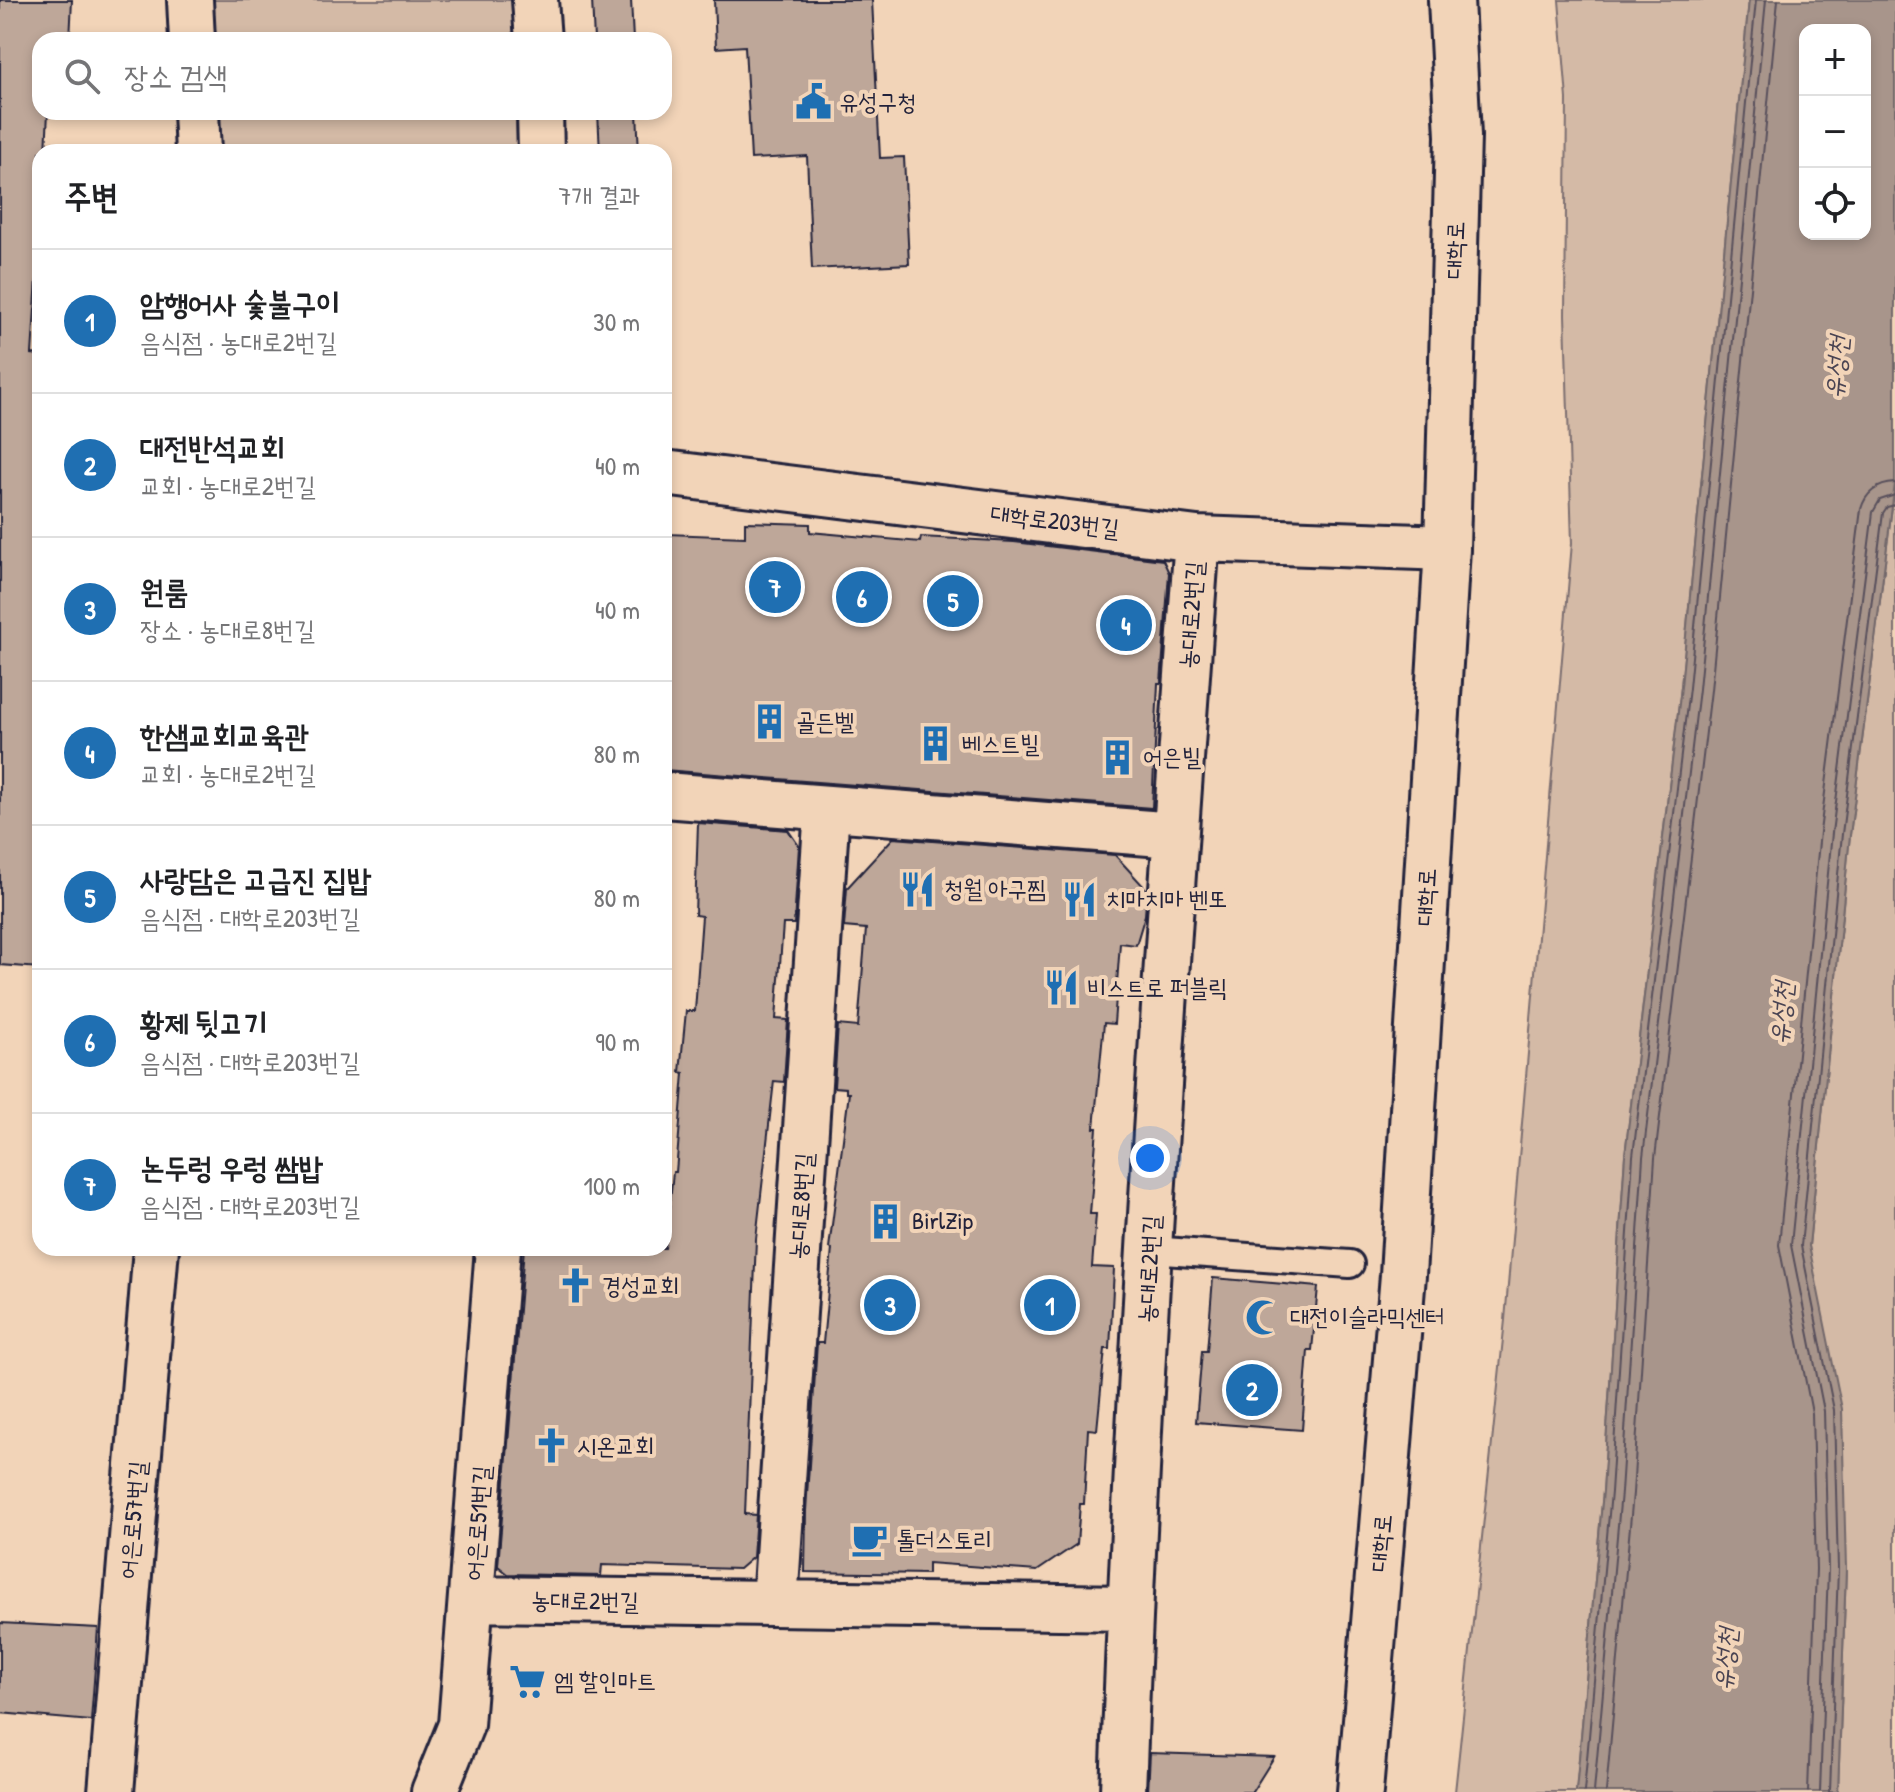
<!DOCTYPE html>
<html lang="ko">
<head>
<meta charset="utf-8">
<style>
  body { margin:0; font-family:"Patrick Hand","Poor Story",sans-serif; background:#f6f6f6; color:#202124 }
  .controls { position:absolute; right:24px; top:24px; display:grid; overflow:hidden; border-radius:16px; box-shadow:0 4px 12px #0003 }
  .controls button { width:72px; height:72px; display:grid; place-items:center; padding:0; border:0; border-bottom:2px solid #e0e0e0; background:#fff; color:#202124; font:40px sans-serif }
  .you { position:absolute; left:1150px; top:1158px; width:28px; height:28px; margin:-20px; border:6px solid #fff; border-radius:50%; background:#1a73e8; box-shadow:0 0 0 12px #1a73e833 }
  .badge { display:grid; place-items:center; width:52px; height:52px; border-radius:50%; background:#1f6fb2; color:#fff; font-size:26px; font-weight:700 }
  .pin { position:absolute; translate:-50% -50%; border:4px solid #fff; box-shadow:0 2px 8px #0006 }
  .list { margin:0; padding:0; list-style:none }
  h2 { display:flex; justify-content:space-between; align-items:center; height:104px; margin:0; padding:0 32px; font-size:34px }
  h2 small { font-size:26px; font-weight:400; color:#757577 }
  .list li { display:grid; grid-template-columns:52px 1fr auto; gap:24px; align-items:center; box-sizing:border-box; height:144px; padding:0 32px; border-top:2px solid #e0e0e0 }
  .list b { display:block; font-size:30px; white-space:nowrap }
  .list p { margin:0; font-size:26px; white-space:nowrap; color:#757577 }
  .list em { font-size:26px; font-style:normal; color:#757577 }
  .icon { flex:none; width:44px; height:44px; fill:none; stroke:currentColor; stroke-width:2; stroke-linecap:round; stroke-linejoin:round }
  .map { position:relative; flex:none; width:1895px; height:1792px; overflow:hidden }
  .search { position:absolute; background:#fff; box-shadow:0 4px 12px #0003; left:32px; top:32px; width:640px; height:88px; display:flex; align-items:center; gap:20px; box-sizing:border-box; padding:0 28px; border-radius:24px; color:#757577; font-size:30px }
  .panel { position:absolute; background:#fff; box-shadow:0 4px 12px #0003; left:32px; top:144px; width:640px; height:1112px; border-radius:24px }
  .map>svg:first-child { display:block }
  .green { fill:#d4baa6; stroke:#7b6e70; stroke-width:2 }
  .water { fill:#a8958b; stroke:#72676b; stroke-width:2; fill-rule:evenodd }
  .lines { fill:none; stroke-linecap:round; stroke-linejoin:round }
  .shore { stroke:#58505b; stroke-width:2 }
  .building { fill:#bea799; stroke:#22223b; stroke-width:2 }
  .service-casing { stroke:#22223b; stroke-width:32 }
  .minor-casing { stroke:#22223b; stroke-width:50 }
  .secondary-casing { stroke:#22223b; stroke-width:50 }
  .service { stroke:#f2d4b8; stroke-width:26 }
  .minor { stroke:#f2d4b8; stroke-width:44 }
  .secondary { stroke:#f2d4b8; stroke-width:44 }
  .labels { text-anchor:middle; stroke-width:8; stroke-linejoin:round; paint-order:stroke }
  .poi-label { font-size:24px; fill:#22223b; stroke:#f2d4b8; text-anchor:start }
  .street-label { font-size:24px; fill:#22223b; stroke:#f2d4b8 }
  .water-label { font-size:26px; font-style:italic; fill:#4a4453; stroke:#f2d4b8 }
</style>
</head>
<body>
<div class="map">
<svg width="1895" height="1792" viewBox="0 0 1895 1792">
  <rect width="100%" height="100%" fill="#f2d4b8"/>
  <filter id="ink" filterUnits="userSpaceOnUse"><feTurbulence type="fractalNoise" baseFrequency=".0125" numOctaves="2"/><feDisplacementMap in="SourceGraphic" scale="16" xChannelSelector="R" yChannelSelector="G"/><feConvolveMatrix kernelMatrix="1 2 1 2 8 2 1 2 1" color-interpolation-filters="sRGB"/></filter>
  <g filter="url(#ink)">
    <path class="green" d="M211,0H513L514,40H213Z
      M1559,0H1749L1681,687L1625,1155L1603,1491L1576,1792H1455L1505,1320L1572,543L1565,315L1567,99Z
      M216,112H516L517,152H218Z
      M1895,483V1792H1838L1846,1569L1809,1246L1850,835Z"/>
    <path class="water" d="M1749,0H1895V483L1850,835L1809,1246L1842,1409L1846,1569L1838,1792H1576L1603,1491L1625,1155L1681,687ZM1805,30H1865V234H1805Z"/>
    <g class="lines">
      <path class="shore" d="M1584,1792L1611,1492L1633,1156L1689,688L1756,0
        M1594,1792L1621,1492L1643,1157L1699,689L1766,0
        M1606,1792L1633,1493L1655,1158L1711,690L1778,0
        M1808,1792L1816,1569L1812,1413L1779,1245L1820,832L1861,509C1866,492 1877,484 1895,483
        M1820,1792L1828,1569L1824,1411L1791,1245L1832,833L1873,512L1880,500L1895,495
        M1830,1792L1838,1569L1834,1410L1801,1246L1842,834L1883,513L1887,507L1895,505"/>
    </g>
    <path class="building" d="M0,0H72L70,40H40V112H48L46,152H40V233L32,354L40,355V968L0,965Z
      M592,0H631L633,40H594Z
      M714,0H872L880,158L904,157L909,264L812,269L807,156L751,159L745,46L716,48Z
      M598,112H637L639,152H600Z
      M745,522L810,524V532L920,542L921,537L1014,542L1163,560L1169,573L1161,683H1158L1152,808L664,770L667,534L745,537Z
      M698,823L788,830L799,846L794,924H783L776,1019L788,1020L784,1082L774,1081L756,1239L745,1514L756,1515L753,1557L739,1569L602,1565L601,1576L508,1574L498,1566L524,1248H665L673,1172H676L684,1073L680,1072L686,1011H695L702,916L695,915Z
      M893,838L1115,855L1147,890L1145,915L1136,945L1120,943L1114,1024L1104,1023L1094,1128H1097L1090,1214H1096L1092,1267L1114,1268L1110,1349H1105L1097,1430L1088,1429L1084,1504H1080L1077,1544L1037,1571L928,1563V1574L805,1572L806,1511L817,1343H823L832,1249L829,1248L849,1093H846V1088L834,1087L838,1025L858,1027L866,929L844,927L847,888Z
      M1213,1278L1318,1287L1312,1350H1308L1302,1430L1196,1422L1202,1351H1207Z
      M0,1623L98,1628L91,1721L0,1713Z
      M1150,1753L1274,1757L1252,1792H1148Z"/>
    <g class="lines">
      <defs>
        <path id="service" d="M1150,1250L1350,1264"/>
        <path id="minor" d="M190,0L192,40
          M535,0L538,40
          M196,112L198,152
          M540,112L541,152
          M664,473L1197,539L1447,548
          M664,795L1175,835
          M472,1599L1130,1608
          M775,1603L827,808
          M111,1792L156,1248
          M434,1792L461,1725L498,1248
          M1123,1792C1138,1374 1166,956 1197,539"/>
        <path id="secondary" d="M1360,1792L1403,1275L1447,548L1458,136L1451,0"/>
      </defs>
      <use href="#service" class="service-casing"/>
      <use href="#minor" class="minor-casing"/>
      <use href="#secondary" class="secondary-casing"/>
      <use href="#service" class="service"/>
      <use href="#minor" class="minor"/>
      <use href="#secondary" class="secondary"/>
    </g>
  </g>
  <defs>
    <symbol id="civic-bare" viewBox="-9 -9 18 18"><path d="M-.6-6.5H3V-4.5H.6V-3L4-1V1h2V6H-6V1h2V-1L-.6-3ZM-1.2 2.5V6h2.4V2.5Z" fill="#1f6fb2" stroke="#f2d4b8" stroke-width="2.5" paint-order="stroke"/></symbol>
    <symbol id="building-bare" viewBox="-9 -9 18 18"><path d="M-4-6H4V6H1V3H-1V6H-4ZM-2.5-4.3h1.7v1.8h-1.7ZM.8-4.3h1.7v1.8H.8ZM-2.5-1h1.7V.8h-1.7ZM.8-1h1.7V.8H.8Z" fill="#1f6fb2" stroke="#f2d4b8" stroke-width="2.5" paint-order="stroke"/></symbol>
    <symbol id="restaurant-bare" viewBox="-9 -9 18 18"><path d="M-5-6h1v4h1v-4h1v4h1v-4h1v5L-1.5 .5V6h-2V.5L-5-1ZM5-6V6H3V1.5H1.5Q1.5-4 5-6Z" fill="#1f6fb2" stroke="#f2d4b8" stroke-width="2.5" paint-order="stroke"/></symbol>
    <symbol id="church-bare" viewBox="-9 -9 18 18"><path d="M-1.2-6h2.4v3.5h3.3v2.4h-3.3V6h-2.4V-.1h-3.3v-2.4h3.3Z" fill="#1f6fb2" stroke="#f2d4b8" stroke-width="2.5" paint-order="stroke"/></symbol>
    <symbol id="mosque-bare" viewBox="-9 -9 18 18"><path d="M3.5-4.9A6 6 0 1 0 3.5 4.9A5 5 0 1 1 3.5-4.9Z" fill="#1f6fb2" stroke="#f2d4b8" stroke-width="2.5" paint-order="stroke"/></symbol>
    <symbol id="cafe-bare" viewBox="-9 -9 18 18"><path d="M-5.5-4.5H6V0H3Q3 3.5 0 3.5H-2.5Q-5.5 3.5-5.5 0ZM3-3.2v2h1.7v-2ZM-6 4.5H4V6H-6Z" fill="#1f6fb2" stroke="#f2d4b8" stroke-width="2.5" paint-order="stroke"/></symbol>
    <symbol id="supermarket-bare" viewBox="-9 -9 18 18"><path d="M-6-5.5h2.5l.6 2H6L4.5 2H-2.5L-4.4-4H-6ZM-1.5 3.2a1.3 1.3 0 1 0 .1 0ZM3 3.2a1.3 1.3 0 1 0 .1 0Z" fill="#1f6fb2" stroke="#f2d4b8" stroke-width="2.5" paint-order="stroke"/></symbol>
  </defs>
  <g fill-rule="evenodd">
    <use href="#civic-bare" x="788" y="76" width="51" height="51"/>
    <use href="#building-bare" x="744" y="696" width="51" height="51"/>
    <use href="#building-bare" x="910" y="718" width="51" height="51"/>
    <use href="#building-bare" x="1092" y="732" width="51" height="51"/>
    <use href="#restaurant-bare" x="892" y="864" width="51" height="51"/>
    <use href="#restaurant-bare" x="1054" y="874" width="51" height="51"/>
    <use href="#restaurant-bare" x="1036" y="962" width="51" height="51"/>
    <use href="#building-bare" x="860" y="1196" width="51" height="51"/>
    <use href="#church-bare" x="550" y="1260" width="51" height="51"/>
    <use href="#mosque-bare" x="1238" y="1292" width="51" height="51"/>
    <use href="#church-bare" x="526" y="1420" width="51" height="51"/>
    <use href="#cafe-bare" x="844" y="1514" width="51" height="51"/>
    <use href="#supermarket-bare" x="502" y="1656" width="51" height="51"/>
  </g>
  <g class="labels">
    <g class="poi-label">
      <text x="839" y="110">유성구청</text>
      <text x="796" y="730">골든벨</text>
      <text x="962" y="752">베스트빌</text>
      <text x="1143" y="765">어은빌</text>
      <text x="944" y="897">청월 아구찜</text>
      <text x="1106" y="907">치마치마 벤또</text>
      <text x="1087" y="996">비스트로 퍼블릭</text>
      <text x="912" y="1229">BirlZip</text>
      <text x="602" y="1294">경성교회</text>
      <text x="1290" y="1325">대전이슬라믹센터</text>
      <text x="577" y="1454">시온교회</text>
      <text x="896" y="1548">톨더스토리</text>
      <text x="554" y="1689">엠 할인마트</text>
    </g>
    <g class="street-label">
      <text transform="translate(1455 250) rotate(-88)" y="8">대학로</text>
      <text transform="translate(1055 521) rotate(7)" y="8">대학로203번길</text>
      <text transform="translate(1191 615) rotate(-86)" y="8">농대로2번길</text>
      <text transform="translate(1426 897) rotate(-87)" y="8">대학로</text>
      <text transform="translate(801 1206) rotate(-86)" y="8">농대로8번길</text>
      <text transform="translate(1149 1269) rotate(-87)" y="8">농대로2번길</text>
      <text transform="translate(133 1520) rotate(-85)" y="8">어은로57번길</text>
      <text transform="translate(478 1523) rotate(-86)" y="8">어은로51번길</text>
      <text transform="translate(1381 1543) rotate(-85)" y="8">대학로</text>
      <text transform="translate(585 1601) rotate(1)" y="8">농대로2번길</text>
    </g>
    <g class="water-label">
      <text transform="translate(1836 367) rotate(-85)" y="9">유성천</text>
      <text transform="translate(1781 1013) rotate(-85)" y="9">유성천</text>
      <text transform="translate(1725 1659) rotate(-85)" y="9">유성천</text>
    </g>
  </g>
</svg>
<div class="controls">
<button>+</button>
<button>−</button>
<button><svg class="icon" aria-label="locate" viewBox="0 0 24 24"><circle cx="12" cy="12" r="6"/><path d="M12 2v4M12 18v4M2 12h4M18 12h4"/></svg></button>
</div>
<div class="you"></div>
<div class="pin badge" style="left:1050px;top:1305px">1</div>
<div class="pin badge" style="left:1252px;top:1390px">2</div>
<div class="pin badge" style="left:890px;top:1305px">3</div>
<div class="pin badge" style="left:1126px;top:625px">4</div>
<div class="pin badge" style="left:953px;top:601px">5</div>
<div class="pin badge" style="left:862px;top:597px">6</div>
<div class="pin badge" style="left:775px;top:587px">7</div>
<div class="search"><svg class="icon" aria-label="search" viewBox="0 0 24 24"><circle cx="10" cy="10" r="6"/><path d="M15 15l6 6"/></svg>장소 검색</div>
<section class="panel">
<h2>주변<small>7개 결과</small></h2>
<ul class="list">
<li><span class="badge">1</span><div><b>암행어사 숯불구이</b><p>음식점 · 농대로2번길</p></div><em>30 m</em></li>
<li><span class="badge">2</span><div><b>대전반석교회</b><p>교회 · 농대로2번길</p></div><em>40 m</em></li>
<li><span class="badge">3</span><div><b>원룸</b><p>장소 · 농대로8번길</p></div><em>40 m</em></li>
<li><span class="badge">4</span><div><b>한샘교회교육관</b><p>교회 · 농대로2번길</p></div><em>80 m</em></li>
<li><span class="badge">5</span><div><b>사랑담은 고급진 집밥</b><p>음식점 · 대학로203번길</p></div><em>80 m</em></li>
<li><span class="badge">6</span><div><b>황제 뒷고기</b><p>음식점 · 대학로203번길</p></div><em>90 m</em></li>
<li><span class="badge">7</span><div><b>논두렁 우렁 쌈밥</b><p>음식점 · 대학로203번길</p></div><em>100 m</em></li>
</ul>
</section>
</div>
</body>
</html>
